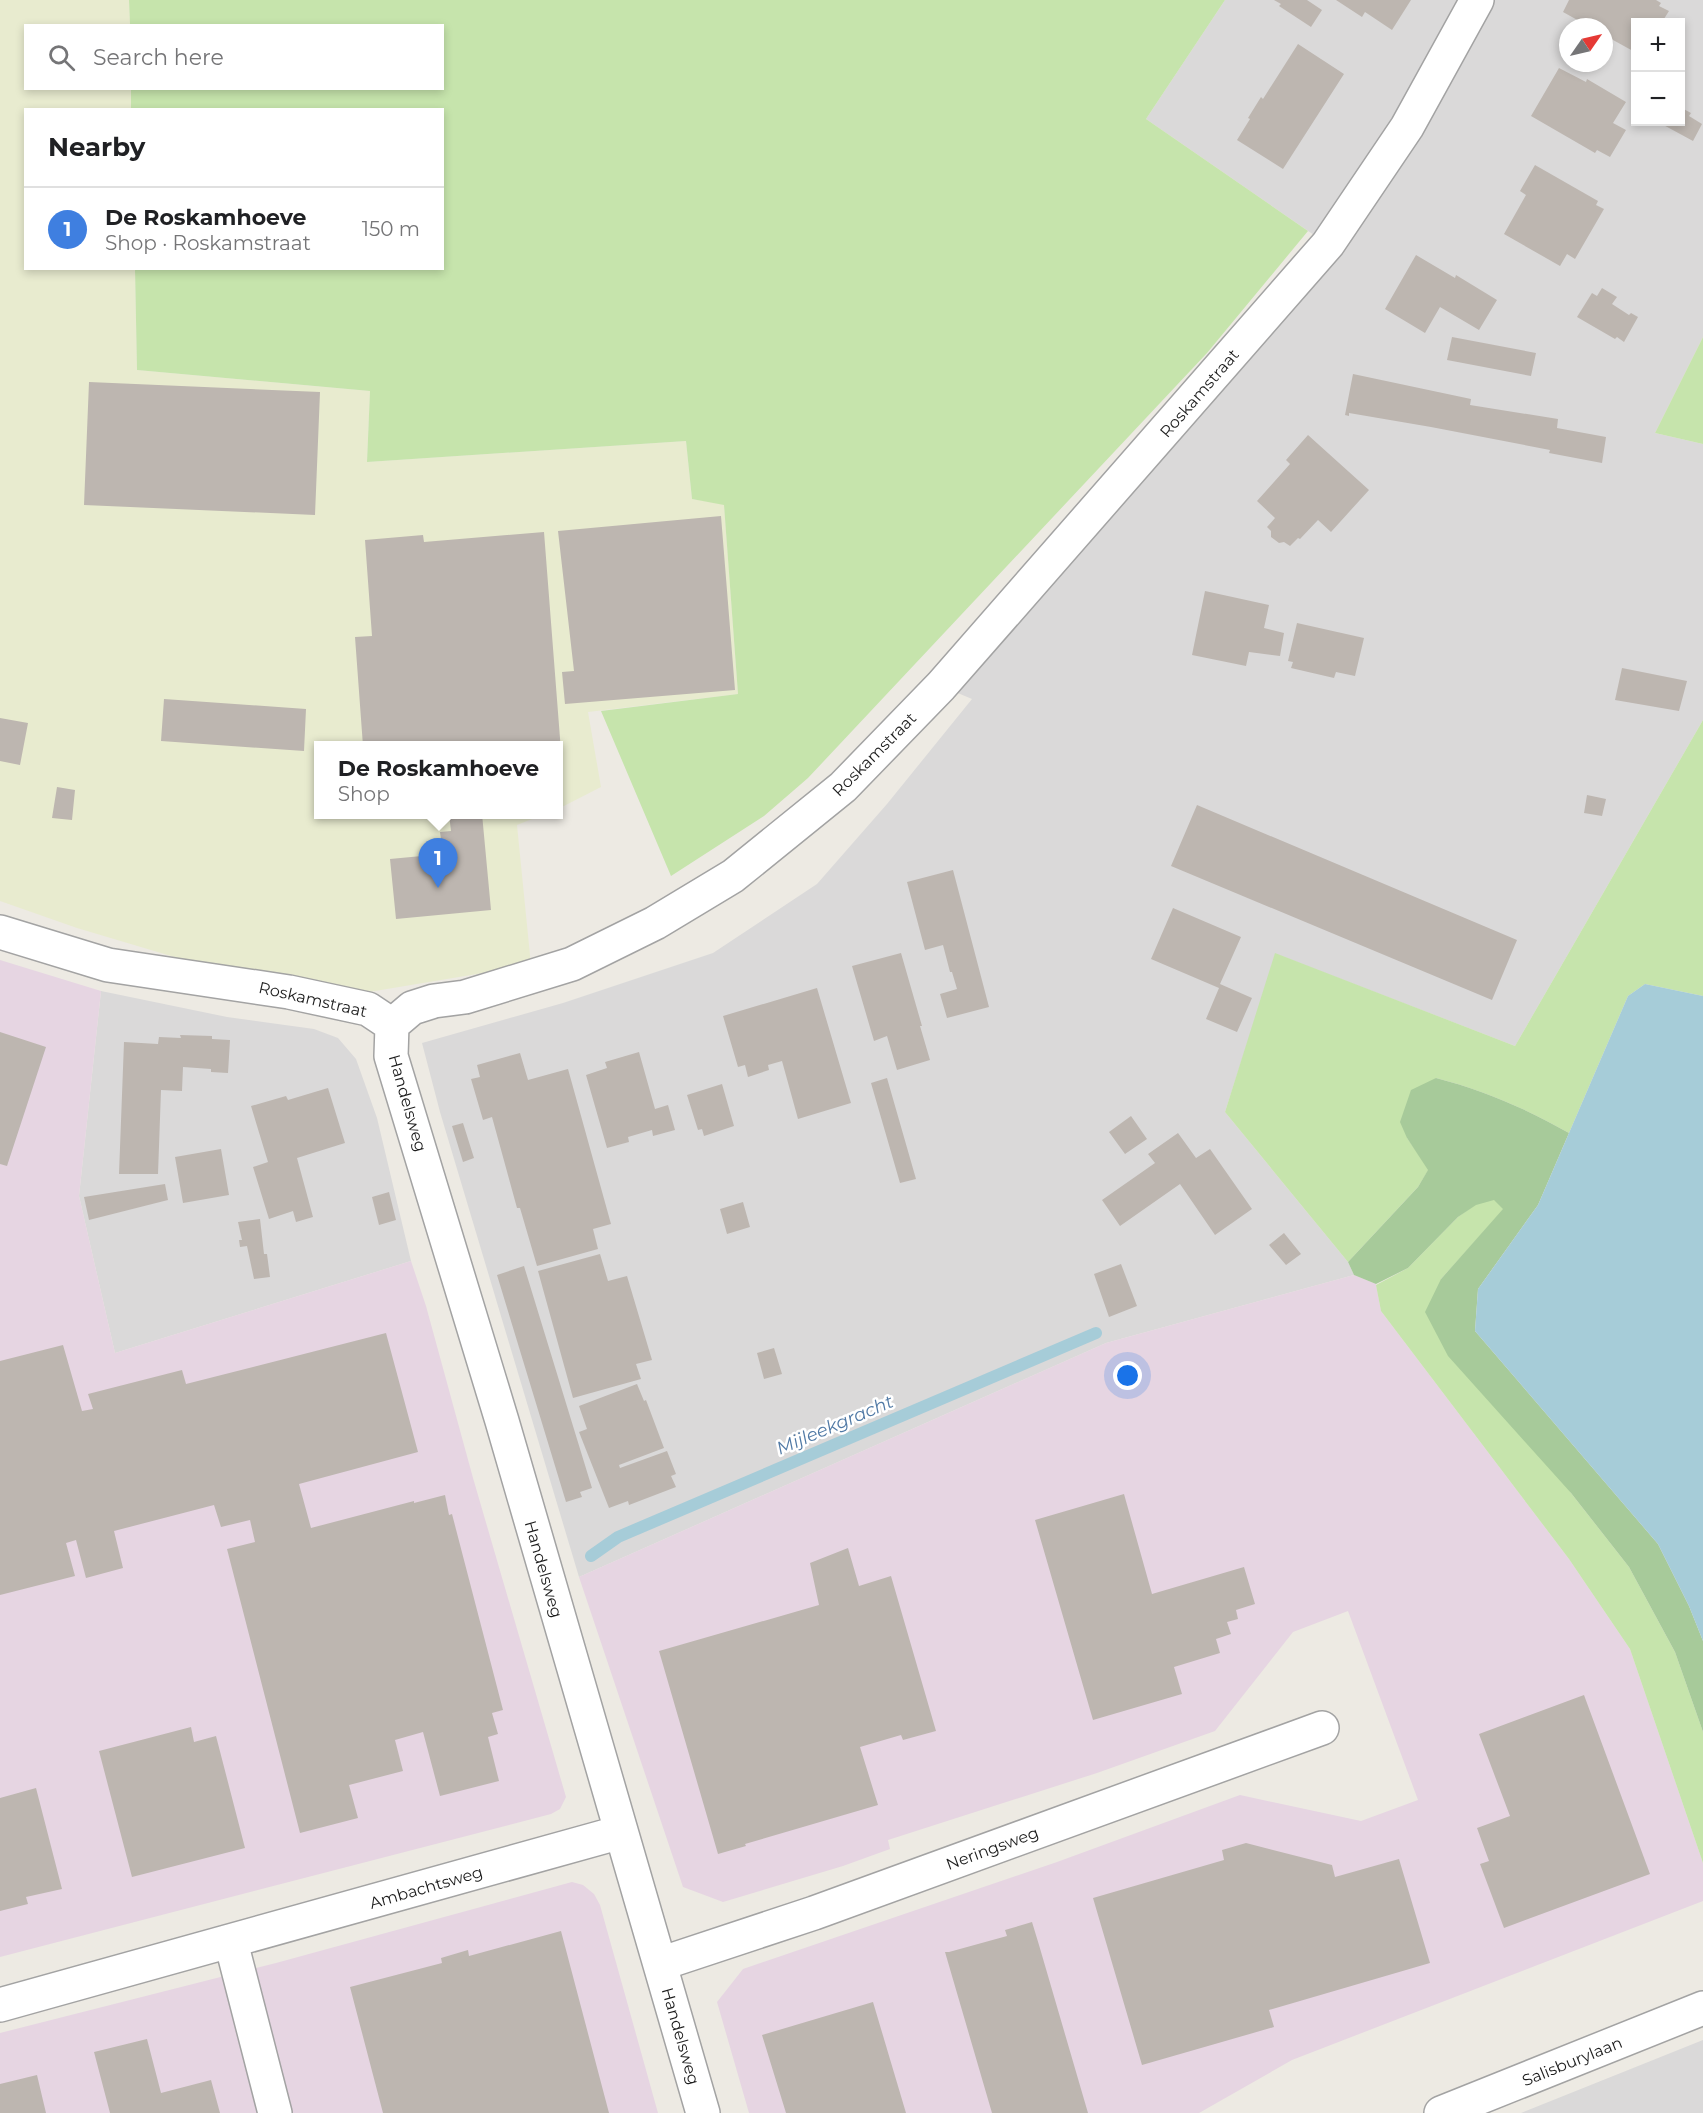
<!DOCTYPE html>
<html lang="en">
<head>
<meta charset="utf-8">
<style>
  body { margin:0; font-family:Montserrat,sans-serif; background:#f6f6f6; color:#202124 }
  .controls { position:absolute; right:18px; top:18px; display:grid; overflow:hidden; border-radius:0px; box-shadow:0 3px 9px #0003 }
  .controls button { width:54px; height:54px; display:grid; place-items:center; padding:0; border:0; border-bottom:2px solid #e0e0e0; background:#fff; color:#202124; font:30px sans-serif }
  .compass { position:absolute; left:1559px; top:18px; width:54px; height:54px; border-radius:50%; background:#fff; box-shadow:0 3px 9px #0003; rotate:56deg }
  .you { position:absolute; left:1128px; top:1376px; width:21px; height:21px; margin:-15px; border:4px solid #fff; border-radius:50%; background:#1a73e8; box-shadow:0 0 0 9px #1a73e833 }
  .badge { display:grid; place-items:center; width:39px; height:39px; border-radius:50%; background:#bb110e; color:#fff; font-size:20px; font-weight:700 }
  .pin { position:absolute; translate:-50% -50px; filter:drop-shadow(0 2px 3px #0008) }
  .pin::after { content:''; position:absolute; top:32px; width:21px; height:18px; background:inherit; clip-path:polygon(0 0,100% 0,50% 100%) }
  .popup { position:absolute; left:314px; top:741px; width:249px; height:78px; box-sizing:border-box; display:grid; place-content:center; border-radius:0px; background:#fff; filter:drop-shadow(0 2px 4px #0005); font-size:20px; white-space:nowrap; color:#757577 }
  .popup b { font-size:22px; color:#202124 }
  .popup::after { content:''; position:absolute; left:50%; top:100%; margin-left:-12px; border:12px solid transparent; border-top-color:#fff }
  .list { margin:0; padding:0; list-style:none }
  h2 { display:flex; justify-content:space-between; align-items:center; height:78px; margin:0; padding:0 24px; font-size:26px }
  h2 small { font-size:20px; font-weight:400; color:#757577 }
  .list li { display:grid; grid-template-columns:39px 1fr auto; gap:18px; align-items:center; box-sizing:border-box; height:84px; padding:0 24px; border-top:2px solid #e0e0e0 }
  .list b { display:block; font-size:22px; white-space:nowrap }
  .list p { margin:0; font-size:20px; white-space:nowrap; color:#757577 }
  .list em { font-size:20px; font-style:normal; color:#757577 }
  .icon { flex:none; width:33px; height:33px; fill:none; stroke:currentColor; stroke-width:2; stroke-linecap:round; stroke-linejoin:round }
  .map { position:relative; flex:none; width:1703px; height:2113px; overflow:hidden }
  .search { position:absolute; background:#fff; box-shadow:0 3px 9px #0003; left:24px; top:24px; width:420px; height:66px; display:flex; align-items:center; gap:15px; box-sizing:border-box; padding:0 21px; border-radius:0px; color:#757577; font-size:22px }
  .panel { position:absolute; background:#fff; box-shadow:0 3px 9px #0003; left:24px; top:108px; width:420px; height:162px; border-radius:0px }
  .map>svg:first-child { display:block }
  .residential { fill:#dad9d9; fill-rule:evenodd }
  .industrial { fill:#e6d5e2 }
  .farmland { fill:#e8ebcf }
  .grass { fill:#c6e4ac }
  .forest { fill:#a7ca9a }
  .water { fill:#a6ccd8 }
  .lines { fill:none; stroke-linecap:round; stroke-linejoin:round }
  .stream { stroke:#a6ccd8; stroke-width:12 }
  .building { fill:#bdb6b0 }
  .minor-casing { stroke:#a3a3a3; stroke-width:36 }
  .tertiary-casing { stroke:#a3a3a3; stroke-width:36 }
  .minor { stroke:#fff; stroke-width:33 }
  .tertiary { stroke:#fff; stroke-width:33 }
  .labels { text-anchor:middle; stroke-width:5; stroke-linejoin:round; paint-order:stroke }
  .street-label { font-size:16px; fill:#1c1c1c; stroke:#fff }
  .water-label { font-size:18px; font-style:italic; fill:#5079a5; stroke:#fff }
</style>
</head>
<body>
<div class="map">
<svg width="1703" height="2113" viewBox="0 0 1703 2113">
  <rect width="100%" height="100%" fill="#edeae3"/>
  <path class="residential" d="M1225,0H1703V337L1655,433L1703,444V720L1515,1046L1276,954L1225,1112L1348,1262L1354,1275L1106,1343L579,1577L440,1112L422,1043L563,1003L713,953L817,884L887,804L972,699L941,686L1327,244L1146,119ZM1636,22H1680V122H1636ZM1568,27H1604V63H1568Z
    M101,991L227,1017L314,1029L338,1038L356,1059L377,1118L411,1261L115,1353L79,1196Z
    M1703,2040V2113H1521Z"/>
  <path class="industrial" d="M0,960L101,991L79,1196L115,1353L411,1261L426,1306L473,1478L566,1797L560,1809L551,1814L0,1957Z
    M1354,1275L1376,1284L1381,1311L1569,1559L1630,1649L1703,1863V1901L1292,2060L1199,2113H749L717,2002L743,1969L1057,1862L1240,1795L1361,1821L1418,1800L1348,1611L1293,1632L1215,1731L1097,1773L888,1840L890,1849L843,1866L723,1902L683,1887L579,1577L1106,1343Z
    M572,1882L583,1885L594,1894L600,1905L658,2113H0V2033L276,1963Z"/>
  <path class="farmland" d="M0,0H129L130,25L26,26V88L131,89V109L26,110V268L135,269L137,370L370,391L367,462L686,441L692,499L724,504L738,694L588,712L601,787L558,809V746H318V814L542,815L517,825L531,965L369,992L218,970L77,928L0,901Z"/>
  <path class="grass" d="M129,0H1225L1146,119L1308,231L1207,353L808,778L764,816L671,876L601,711L738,694L724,505L692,499L686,441L367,462L370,391L137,370L135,269L442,268V110L131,109V89L442,88V26L130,25Z
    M1703,337V444L1655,433Z
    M1703,720V996L1645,984L1628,996L1569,1133C1527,1109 1483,1090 1436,1078L1407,1138L1429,1169L1418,1187L1348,1262L1225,1112L1275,953L1515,1046Z
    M1495,1199L1504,1209L1441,1279L1571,1493L1629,1567L1675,1652L1703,1732V1863L1630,1649L1569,1559L1381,1311L1376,1285L1408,1268L1458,1217L1476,1204Z"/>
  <path class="forest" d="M1436,1078C1483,1090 1527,1109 1569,1133L1538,1205L1478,1289L1475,1331L1658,1544L1689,1606L1703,1641V1732L1675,1652L1629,1567L1571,1493L1448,1356L1425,1312L1441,1279L1503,1209L1494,1200L1476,1205L1458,1217L1408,1268L1376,1284L1354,1275L1348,1262L1418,1187L1428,1170L1407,1138L1400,1122L1411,1090Z"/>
  <path class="water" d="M1645,984L1703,996V1641L1689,1606L1658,1544L1475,1331L1478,1289L1538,1205L1628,996Z"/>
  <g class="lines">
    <path class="stream" d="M591,1556L618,1537L1096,1333"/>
  </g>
  <path class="building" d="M1274,0H1307L1322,10L1311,27L1279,6L1281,4Z
    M1336,0H1411L1392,30L1365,12L1362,17Z
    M1569,0H1656L1661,3L1659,6L1669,11L1662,22H1636V51H1633L1604,35V27H1590L1563,12Z
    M1298,44L1344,74L1283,169L1237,140L1250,119L1248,118L1261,97L1263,99Z
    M1559,68L1586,82L1587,79L1626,102L1613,123L1626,130L1610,157L1597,150L1595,153L1531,116Z
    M1680,107L1691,113L1689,116L1702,124L1693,141L1658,122H1680Z
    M1535,165L1598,201L1596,205L1604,209L1575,259L1567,254L1560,266L1504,234L1526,195L1520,191Z
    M1416,255L1455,278L1456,275L1497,300L1479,330L1440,307L1425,333L1385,309Z
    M1602,288L1617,297L1612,304L1629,315L1631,313L1638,317L1624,342L1617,337L1615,339L1577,317L1592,293L1597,296Z
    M1452,337L1536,353L1531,376L1447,360Z
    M1353,374L1471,399L1470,405L1558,419L1557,428L1606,437L1602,463L1549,453L1550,450L1431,427L1349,413V416L1345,415Z
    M89,382L320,392L315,515L84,505Z
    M1308,435L1369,490L1331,532L1318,520L1300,539L1298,538L1290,546L1284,542L1279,543L1271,537V531L1267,527L1275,518L1257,501L1290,464L1286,460Z
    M721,516L735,690L565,704L562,672L574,671L558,531Z
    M544,532L562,764L558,765V746H363L355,637L372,636L365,540L423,535L424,542Z
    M1205,591L1269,605L1264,628L1284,633L1280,656L1249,652L1246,666L1192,655Z
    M1297,623L1364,638L1355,676L1336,672L1334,678L1291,668L1293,662L1288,661Z
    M1622,668L1687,681L1679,711L1615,700Z
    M164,699L306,709L304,751L161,741Z
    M0,718L28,723L20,765L0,761Z
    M57,787L75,790L72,820L52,818Z
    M1587,795L1606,799L1602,816L1584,813Z
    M1197,805L1517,940L1492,1000L1171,866Z
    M449,814H482L491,910L396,919L390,859L443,854L440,832L451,831Z
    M953,870L989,1007L947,1018L940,994L957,989L952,972H950L943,945L925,950L907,882Z
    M1173,908L1241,937L1220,984L1252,998L1237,1032L1206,1019L1219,988L1151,959Z
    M901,953L922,1026H920L930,1060L897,1070L887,1036L874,1041L852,966Z
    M817,988L851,1103L798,1119L782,1061L768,1065L769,1070L748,1077L745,1065L738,1067L723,1016Z
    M0,1032L46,1047L7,1166L0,1164Z
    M180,1035L212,1036V1039L230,1040L228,1073L211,1072V1069L183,1067L182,1091L161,1090L158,1174H119L124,1042L158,1044L159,1037L181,1038Z
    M639,1052L655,1109L668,1105L675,1130L653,1136L652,1130L628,1137L629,1142L607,1148L586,1075L607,1068L605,1062Z
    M520,1053L528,1080L568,1069L611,1224L593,1229L598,1249L537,1266L520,1208H517L492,1117L483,1120L471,1079L480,1077L477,1065Z
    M887,1078L916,1179L900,1183L871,1083Z
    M722,1084L734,1126L704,1136L702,1129L698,1130L687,1095Z
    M328,1088L345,1143L297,1158L313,1217L296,1222L293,1211L269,1219L253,1167L268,1162L251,1106L286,1096L288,1100Z
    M1131,1116L1147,1139L1125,1154L1109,1132Z
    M463,1123L474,1158L463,1162L452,1126Z
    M1178,1133L1196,1158L1210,1149L1252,1209L1215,1235L1180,1184L1120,1226L1102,1200L1155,1163L1148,1154Z
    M221,1149L229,1195L183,1203L175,1157Z
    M165,1184L168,1200L89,1220L84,1197Z
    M389,1192L396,1220L379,1225L372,1197Z
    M743,1202L750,1227L727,1234L720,1209Z
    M260,1219L264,1254H267L270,1277L254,1279L247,1246L240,1247L239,1240H242L238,1222Z
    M1284,1233L1301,1254L1286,1265L1269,1245Z
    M600,1254L608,1281L627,1276L652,1360L636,1364L641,1379L573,1398L538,1271Z
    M1121,1264L1137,1306L1109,1317L1094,1274Z
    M524,1266L592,1488L580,1492L582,1497L566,1502L497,1275Z
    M386,1333L418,1452L299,1484L311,1528L414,1501V1503L445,1495L449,1515L452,1514L503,1710L492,1713L498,1734L488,1737L499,1781L440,1796L423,1732L395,1740L403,1771L349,1785L358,1818L300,1833L227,1549L255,1542L250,1520L221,1527L214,1505L114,1531L123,1568L86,1578L76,1540L66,1543L75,1576L0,1595V1361L63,1345L82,1411L93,1409L88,1394L182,1370L186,1384Z
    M774,1348L782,1374L764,1379L757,1353Z
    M637,1384L644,1401L646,1400L664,1448L619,1465L620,1468L667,1451L676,1474L671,1476L676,1487L629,1505L628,1501L609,1508L579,1432L587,1429L579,1406Z
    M1124,1494L1152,1594L1244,1567L1255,1604L1236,1610L1238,1619L1227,1622L1231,1634L1216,1639L1220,1653L1174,1667L1182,1694L1093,1720L1035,1520Z
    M848,1548L859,1586L891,1576L936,1731L903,1740L901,1735L860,1747L878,1805L745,1844L746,1846L718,1854L659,1651L819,1605L810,1563Z
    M1584,1695L1650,1874L1504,1928L1480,1864L1489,1861L1477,1828L1510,1816L1479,1734Z
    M191,1727L194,1742L216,1736L245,1848L132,1877L99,1751Z
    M36,1788L62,1889L26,1897L28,1904L0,1911V1798Z
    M1246,1843L1332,1865L1335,1877L1399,1859L1430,1963L1269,2010L1274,2027L1142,2065L1093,1898L1224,1860L1222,1850Z
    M1032,1922L1039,1945L1088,2113H992L945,1952H949L1007,1936L1005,1930Z
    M561,1931L609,2113H383L350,1987L442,1963L441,1958L468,1950L469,1956Z
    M873,2002L906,2113H786L762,2035Z
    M147,2039L161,2093L211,2080L220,2113H110L94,2052Z
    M37,2075L46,2113H0V2084Z"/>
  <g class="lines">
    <defs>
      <path id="minor" d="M0,932L108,965L289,992L368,1009L392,1025
        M392,1025L412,1008L434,1001L465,997L572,964L655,923L733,876L843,787L941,686L1328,244L1407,127L1477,0
        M392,1025L391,1056L502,1421L703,2113
        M231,1942L275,2113
        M660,1964L814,1913L1322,1728
        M0,2005L621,1832"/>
      <path id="tertiary" d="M1441,2113L1703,2008"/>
    </defs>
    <use href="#minor" class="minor-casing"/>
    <use href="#tertiary" class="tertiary-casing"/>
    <use href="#minor" class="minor"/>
    <use href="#tertiary" class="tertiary"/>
  </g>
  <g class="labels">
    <g class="street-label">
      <text transform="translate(1199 393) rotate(-49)" y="6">Roskamstraat</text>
      <text transform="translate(874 754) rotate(-45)" y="6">Roskamstraat</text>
      <text transform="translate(313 999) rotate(13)" y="6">Roskamstraat</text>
      <text transform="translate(408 1103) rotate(74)" y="6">Handelsweg</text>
      <text transform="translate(544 1569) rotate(74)" y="6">Handelsweg</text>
      <text transform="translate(992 1848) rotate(-20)" y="6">Neringsweg</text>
      <text transform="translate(426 1887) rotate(-16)" y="6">Ambachtsweg</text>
      <text transform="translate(681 2036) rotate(74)" y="6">Handelsweg</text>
      <text transform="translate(1572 2061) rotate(-22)" y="6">Salisburylaan</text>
    </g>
    <g class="water-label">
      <text transform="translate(835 1425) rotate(-23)" y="6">Mijleekgracht</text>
    </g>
  </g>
</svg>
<div class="controls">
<button>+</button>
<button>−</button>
</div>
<svg class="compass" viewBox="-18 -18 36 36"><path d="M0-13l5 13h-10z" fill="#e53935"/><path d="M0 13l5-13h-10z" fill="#757577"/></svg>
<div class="you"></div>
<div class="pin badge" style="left:438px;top:888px;background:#3f7fe0">1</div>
<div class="popup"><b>De Roskamhoeve</b>Shop</div>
<div class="search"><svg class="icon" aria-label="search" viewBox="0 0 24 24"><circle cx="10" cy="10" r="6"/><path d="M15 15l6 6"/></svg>Search here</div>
<section class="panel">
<h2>Nearby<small></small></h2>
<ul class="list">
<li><span class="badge" style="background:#3f7fe0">1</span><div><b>De Roskamhoeve</b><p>Shop · Roskamstraat</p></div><em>150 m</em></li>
</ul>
</section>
</div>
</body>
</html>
